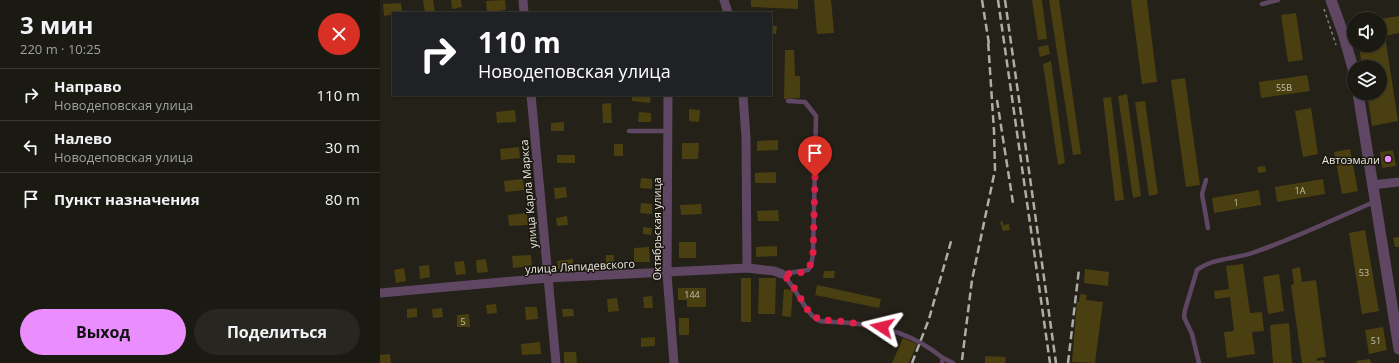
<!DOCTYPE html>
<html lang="ru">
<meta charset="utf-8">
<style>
body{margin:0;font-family:"Open Sans",sans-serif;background:#272620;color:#f1f3f6;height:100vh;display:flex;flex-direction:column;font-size:15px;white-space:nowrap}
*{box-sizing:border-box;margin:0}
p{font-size:13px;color:#9fa09f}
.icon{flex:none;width:22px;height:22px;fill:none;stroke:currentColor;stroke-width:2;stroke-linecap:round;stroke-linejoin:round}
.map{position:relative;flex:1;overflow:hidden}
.sheet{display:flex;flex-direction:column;background:#1a1912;width:380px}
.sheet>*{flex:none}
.hud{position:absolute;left:12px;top:12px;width:380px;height:84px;border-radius:0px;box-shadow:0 1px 3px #0004,0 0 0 1px #383832;background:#202124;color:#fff;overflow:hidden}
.tools{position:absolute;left:967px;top:12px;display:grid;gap:8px}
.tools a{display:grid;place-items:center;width:40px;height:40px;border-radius:50%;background:#1a1912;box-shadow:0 1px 3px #0004,0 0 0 1px #383832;font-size:20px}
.pin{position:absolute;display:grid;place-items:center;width:34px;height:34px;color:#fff;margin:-41px -17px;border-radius:50% 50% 50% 0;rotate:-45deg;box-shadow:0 0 4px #0007}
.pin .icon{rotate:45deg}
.me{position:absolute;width:44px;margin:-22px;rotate:280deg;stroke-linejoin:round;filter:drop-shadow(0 0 3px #0008)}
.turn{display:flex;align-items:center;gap:14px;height:84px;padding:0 20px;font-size:18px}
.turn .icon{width:52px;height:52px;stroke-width:2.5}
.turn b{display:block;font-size:28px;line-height:34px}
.round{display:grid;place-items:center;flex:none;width:42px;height:42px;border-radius:21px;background:#272620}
.overview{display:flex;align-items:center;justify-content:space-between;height:68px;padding:0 20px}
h1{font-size:24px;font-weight:700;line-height:30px}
.action{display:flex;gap:8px;margin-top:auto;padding:8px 20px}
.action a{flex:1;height:46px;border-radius:24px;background:#ea8dfd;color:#111;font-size:16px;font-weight:700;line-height:46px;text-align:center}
.action a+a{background:#272620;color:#f1f3f6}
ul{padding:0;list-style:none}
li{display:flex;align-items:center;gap:12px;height:52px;padding:0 20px;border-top:1px solid #383832}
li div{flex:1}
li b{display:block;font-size:15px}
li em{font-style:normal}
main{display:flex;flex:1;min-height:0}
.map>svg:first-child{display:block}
.building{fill:#4a3f11}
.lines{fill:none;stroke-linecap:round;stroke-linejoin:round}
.path{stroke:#838179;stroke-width:1.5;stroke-dasharray:3 3;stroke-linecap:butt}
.service{stroke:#5f4764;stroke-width:4.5}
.minor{stroke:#5f4764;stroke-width:9}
.tertiary{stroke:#5f4764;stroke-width:11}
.rail{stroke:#afada7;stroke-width:2.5;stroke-dasharray:8 4;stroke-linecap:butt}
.route{stroke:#e11d48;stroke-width:7;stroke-dasharray:0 12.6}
.poi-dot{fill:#ea8dfd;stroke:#1a170f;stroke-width:1.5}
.labels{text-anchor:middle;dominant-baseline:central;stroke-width:3;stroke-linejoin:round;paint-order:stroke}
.number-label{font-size:9px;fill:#c4c0b0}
.poi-label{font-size:11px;fill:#edebe5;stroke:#1a170f;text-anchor:end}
.street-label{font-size:11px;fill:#edebe5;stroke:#1a170f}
</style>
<main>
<section class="sheet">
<div class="overview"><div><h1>3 мин</h1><p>220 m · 10:25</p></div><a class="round" style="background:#d93025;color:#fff"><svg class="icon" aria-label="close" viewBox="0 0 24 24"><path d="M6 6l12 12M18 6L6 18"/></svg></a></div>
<ul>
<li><svg class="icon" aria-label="right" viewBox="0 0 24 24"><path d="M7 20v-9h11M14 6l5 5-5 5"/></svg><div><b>Направо</b><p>Новодеповская улица</p></div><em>110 m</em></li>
<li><svg class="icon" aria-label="left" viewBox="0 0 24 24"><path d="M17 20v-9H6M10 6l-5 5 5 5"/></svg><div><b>Налево</b><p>Новодеповская улица</p></div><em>30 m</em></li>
<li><svg class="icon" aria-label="arrive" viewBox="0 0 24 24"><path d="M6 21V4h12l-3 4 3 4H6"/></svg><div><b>Пункт назначения</b></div><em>80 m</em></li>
</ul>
<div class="action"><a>Выход</a><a>Поделиться</a></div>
</section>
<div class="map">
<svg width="1019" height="363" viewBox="0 0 1019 363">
<rect width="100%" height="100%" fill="#232118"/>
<!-- building -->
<path class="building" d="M43,0H53L55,12L45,13Z
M71,0H81L82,7L72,9Z
M125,0L126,10L107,12L106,1Z
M371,0H418V9L371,7Z
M434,0H451L454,33L437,34Z
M652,0H662L667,39L658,40Z
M669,0H679L701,154L693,155Z
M751,0H767L777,82L762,84Z
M21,3L22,13L4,16L3,4Z
M916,13L923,60L908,62L901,15Z
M1019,16V33L1005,36L1018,121L992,126L987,93H1000V67H982L979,45H1000V19Z
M391,26H397L396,34H391Z
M668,45L670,54L660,57L658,47Z
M405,50H414L415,76H420V98L404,99Z
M671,61L685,163L678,165L663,64Z
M927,75L930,91L881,98L879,82Z
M805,78L820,185L806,187L791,80Z
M747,94L761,196L753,198L738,96Z
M252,95H271L270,103L252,101Z
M731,97L744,200L735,201L723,98Z
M765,101L778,194L769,196L755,102Z
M231,103L232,123H223L222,104Z
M931,108L938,154L923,157L915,111Z
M309,109L320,110L319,122L309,121Z
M135,110L136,122L117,123L116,112Z
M259,112L271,113V122H258Z
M184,122V131H171V123Z
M398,140V150L377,151V141Z
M302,143H319L318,159H302Z
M234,144H243V156H234Z
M139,147L140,158L121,160L120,149Z
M970,149L978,191L962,194L954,152Z
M1013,150L1016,166L1002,168L1000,152Z
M177,155H195V163H177Z
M885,166L886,172L878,173L877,167Z
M396,172V183H375V173Z
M261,178L272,179V189L260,188Z
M143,179L144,190L125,192L124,181Z
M943,179L945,194L897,202L895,187Z
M186,187L187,197L175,199L174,188Z
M879,190L881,205L834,213L832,198Z
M261,203L272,204V214L260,213Z
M321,204L322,214L301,215L300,205Z
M398,210L399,221H378L377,211Z
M147,213L148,225L129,226L128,215Z
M187,216L188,225L177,226L176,218Z
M623,221V225L629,224L630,230L623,231L620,222Z
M263,227L272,228L271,235L263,234Z
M985,230L999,311L982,314L969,233Z
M1019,237V247H1015L1013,238Z
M299,242H316V258H299Z
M397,246V256L376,257V247Z
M269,247L270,262H254V248Z
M151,255L152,266L133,268L132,256Z
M226,255H234V266H226Z
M106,259L108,272L97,273L96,260Z
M193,259V268L178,269L177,261Z
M84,261L86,274L76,275L74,262Z
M863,264L870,313L882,312L884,331L872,332L875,354L847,358L844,332L854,331L850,297L835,299L834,291L849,289L846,266Z
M49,265L50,277L40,279L39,266Z
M920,267L922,282L936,280L946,357L937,358V361L944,360V363H922L911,285L914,284L912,269Z
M24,268L26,281L16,283L14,270Z
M705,269L729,272L728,286L704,283Z
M444,271H455L454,278H443Z
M899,274L904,311L888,314L883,277Z
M361,278H371V322H361Z
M379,278H396L395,314H378Z
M437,285L501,299L499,308L435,295Z
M298,288H326V307H307V300H298Z
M404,289L413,290L411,317L402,316Z
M700,294L707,295L706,300L723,302L715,363L692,362L697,302H699Z
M272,296L273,308H264L263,297Z
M237,298L239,311L228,312L227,299Z
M116,304L117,313L107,314L106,305Z
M145,307H157L158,319L146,320Z
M37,308V317L27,318V309Z
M62,308L63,317L53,318L52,309Z
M182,309H193L194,316L183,317Z
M89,314L90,327H77V315Z
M299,318H309V335H299Z
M909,323L912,363H893L890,325Z
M1003,327L1007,350L989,354L985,330Z
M275,337V346L261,347V338Z
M523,338L537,344L529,363H512Z
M160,342L161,354L142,355L141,344Z
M184,352H196L197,363H184Z
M10,354L11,363H0V355Z
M605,356L626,357L625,363H605Z
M990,359L991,363H977L976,361Z"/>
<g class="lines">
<!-- path -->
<path class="path" d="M944,9L956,45
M968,79L970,89"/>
<!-- service -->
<path class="service" d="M882,4L898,0
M249,131H288
M826,180L822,194L828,228
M402,274L428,270L431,266L433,254L436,116L425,102L408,101
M402,274C416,286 426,316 440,321C445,322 463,322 470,323C508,327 534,335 563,358L562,363
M563,358L573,363
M819,363L812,334L804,317L805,310L817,270C832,258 855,259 872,253C914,239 954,219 994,202"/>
<!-- minor -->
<path class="minor" d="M143,0L144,13
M344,0L348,13
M151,95L176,363
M288,95L287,274L294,363
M363,95L366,138L367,268
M992,185L1019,182
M0,293L168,278L367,268L394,271L402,274"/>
<!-- tertiary -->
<path class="tertiary" d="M951,0L963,33L974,72
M978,93L1019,349"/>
<!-- rail -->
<path class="rail" d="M602,0L609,44
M618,0L670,363
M625,0L676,363
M617,100L633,203
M582,360L592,280L615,170L614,131L608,40
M532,363L549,319L572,238
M688,363L699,269"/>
</g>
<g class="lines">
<!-- route -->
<path class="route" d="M435,177L433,254C430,276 420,273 402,274L410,281L429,312L441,321L452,320L502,327"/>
</g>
<!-- markers -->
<circle class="poi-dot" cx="1008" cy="159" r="4"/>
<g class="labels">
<!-- number labels -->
<g class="number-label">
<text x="904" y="87">55В</text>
<text x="920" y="190">1А</text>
<text x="856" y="202">1</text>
<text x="984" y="272">53</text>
<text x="312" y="294">144</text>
<text x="83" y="321">5</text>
<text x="996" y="340">51</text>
</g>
<!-- poi labels -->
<g class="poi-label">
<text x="1000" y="159">Автоэмали</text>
</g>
<!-- street labels -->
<g class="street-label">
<text transform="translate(148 194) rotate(-95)">улица Карла Маркса</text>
<text transform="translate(276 229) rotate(-90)">Октябрьская улица</text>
<text transform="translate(200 266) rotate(-3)">улица Ляпидевского</text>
</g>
</g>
</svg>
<div class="tools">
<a><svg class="icon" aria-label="sound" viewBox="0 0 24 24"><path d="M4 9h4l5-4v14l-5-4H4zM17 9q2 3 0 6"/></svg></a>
<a><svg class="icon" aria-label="layers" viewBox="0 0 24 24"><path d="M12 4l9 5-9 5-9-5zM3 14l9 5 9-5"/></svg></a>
</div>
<div class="pin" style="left:435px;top:177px;background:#d93025"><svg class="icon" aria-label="arrive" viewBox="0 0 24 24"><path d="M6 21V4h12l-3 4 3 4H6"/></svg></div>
<svg class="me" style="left:502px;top:327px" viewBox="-20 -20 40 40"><path d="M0-17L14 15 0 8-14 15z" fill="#e11d48" stroke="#fff" stroke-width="4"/></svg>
<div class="hud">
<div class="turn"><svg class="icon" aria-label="right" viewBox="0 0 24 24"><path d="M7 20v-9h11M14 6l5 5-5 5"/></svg><div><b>110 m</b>Новодеповская улица</div></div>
</div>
</div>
</main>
